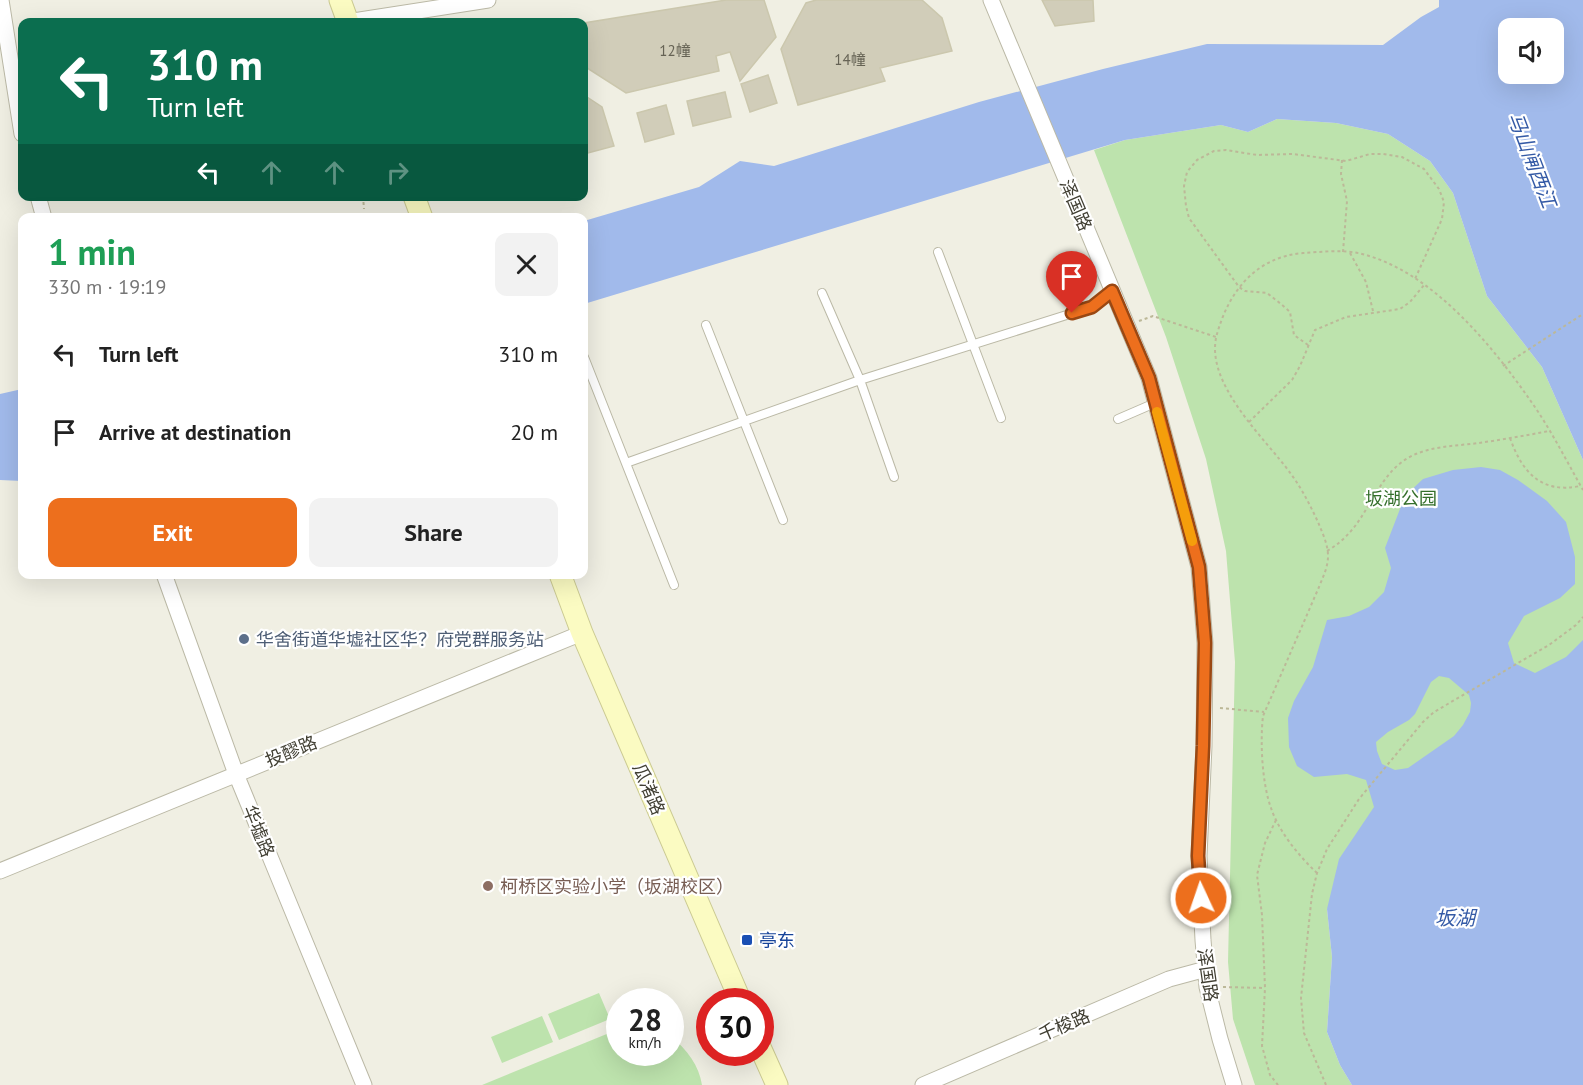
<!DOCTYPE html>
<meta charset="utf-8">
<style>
body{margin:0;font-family:"PT Sans","Noto Sans SC",sans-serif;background:#f2f2f2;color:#222;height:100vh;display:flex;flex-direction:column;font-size:22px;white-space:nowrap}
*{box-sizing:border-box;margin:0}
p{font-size:20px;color:#767676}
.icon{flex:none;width:33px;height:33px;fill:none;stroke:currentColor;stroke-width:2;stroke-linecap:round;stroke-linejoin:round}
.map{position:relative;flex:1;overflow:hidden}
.sheet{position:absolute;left:18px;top:213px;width:570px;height:366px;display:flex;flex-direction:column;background:#fff;border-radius:12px;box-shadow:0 6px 24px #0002}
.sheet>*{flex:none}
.banner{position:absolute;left:18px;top:18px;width:570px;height:183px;border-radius:12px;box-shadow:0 6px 24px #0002;background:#0b6e4f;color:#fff;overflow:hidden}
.fabs{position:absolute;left:1498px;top:18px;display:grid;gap:12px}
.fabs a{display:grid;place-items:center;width:66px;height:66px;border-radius:12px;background:#fff;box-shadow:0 6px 24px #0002;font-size:30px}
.speed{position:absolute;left:606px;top:988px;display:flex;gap:12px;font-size:30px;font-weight:700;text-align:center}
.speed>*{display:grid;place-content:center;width:78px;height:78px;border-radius:50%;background:#fff;box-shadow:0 6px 24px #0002;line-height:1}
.speed small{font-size:15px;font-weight:400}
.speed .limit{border:9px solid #d22;background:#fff;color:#111}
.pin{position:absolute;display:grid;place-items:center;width:51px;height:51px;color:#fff;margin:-62px -26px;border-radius:50% 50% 50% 0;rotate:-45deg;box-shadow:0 0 6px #0007}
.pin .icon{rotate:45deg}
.me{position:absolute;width:66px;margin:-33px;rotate:357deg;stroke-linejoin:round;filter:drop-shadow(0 0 4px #0008)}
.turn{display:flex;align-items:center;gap:21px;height:126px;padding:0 30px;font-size:27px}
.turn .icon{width:78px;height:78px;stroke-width:2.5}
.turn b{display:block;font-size:42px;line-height:51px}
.lanes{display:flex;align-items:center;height:57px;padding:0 30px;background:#0003;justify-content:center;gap:30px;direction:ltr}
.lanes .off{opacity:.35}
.round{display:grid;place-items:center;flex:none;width:63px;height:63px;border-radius:12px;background:#f2f2f2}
.summary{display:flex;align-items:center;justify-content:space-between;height:102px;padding:0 30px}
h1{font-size:36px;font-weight:600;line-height:45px;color:#1e9e55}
.action{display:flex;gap:12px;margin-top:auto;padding:12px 30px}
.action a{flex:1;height:69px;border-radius:12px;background:#ed6f1d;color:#fff;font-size:24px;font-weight:600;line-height:69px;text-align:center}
.action a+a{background:#f2f2f2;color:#222}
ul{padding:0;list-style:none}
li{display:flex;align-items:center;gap:18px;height:78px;padding:0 30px}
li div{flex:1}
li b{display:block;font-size:22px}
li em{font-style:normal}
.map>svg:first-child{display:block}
.green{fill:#bde3ad}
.water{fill:#a1baeb;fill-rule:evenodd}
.building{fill:#d1cdb9;stroke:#cbc7ad;stroke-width:1.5}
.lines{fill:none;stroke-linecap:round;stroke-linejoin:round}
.lane-casing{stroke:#bbb9a6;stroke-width:10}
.street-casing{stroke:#bbb9a6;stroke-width:17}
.secondary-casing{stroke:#cbca92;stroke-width:23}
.path{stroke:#bcb898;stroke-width:2;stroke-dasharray:3 3;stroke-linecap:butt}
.lane{stroke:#fff;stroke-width:8}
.street{stroke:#fff;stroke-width:15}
.secondary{stroke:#fbfbc2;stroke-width:21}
.route-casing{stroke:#9a4813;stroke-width:15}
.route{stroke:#ed6f1d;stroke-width:10}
.slow{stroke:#f59e0b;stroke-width:10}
.service-dot{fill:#5c6f8a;stroke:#fff;stroke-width:2}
.education-dot{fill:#8d6e63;stroke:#fff;stroke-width:2}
.transit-dot{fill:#1a4fb4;stroke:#fff;stroke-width:2}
.labels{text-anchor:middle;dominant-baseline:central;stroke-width:4.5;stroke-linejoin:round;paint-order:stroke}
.number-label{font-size:15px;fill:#656254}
.street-label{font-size:18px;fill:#413f33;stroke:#fff}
.park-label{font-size:18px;fill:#346f2b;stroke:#fff}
.service-label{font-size:18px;fill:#4e5e75;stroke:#fff;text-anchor:start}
.education-label{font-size:18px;fill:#785e54;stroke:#fff;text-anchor:start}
.transit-label{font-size:18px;fill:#164399;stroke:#fff;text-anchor:start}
.water-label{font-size:20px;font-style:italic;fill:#345aa6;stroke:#fff}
</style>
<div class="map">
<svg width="1583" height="1085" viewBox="0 0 1583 1085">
<rect width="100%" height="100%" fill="#f0efe3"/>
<!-- green -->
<path class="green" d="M1277,119L1336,123L1388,134L1430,161L1453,193L1487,296L1542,367L1583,460V689L1327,909L1332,957L1327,1032L1340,1065L1352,1085H1255L1233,1019L1228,962L1235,662L1226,551L1206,459L1166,337L1094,150L1125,140L1221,125L1248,132Z
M599,993L610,1019L559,1040L548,1014Z
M542,1016L553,1042L502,1063L491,1037Z
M619,1029L620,1053H670L672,1037C687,1050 699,1065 702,1085H482Z"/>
<!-- water -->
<path class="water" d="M1439,0H1583V460L1542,367L1487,296L1453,193L1430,161L1388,134L1336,123L1277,119L1248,132L1221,125L1125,140L584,304V221L699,187L740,161L774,166L979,102L1103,69L1207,44L1383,45L1421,17L1439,7ZM1509,28H1554V74H1509Z
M22,389V481L0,480V394Z
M1481,467L1500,470L1518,480L1547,501L1566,522L1575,557V584L1560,598L1524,616L1508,643L1514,663L1535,673L1566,657L1583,640V1085H1352L1340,1065L1327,1032L1332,957L1327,909L1339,859L1374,807L1366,780L1347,774L1314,777L1297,766L1289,747L1288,718L1294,701L1313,667L1327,620L1349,616L1369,607L1384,592L1391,568L1385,548L1405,496L1423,479L1453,470ZM1439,676L1449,678L1469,695L1471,703L1470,712L1463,725L1454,736L1408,768L1395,770L1382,764L1377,751L1376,742L1388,732L1409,720L1415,714L1431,682Z"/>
<!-- building -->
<path class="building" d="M726,0H764L776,37L740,81L730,52L716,56L719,71L626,93L584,66V23Z
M816,0H922L942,18L952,51L880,68L885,81L798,105L781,49L806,3Z
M1042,0H1093L1094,21L1055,26Z
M768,75L777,103L750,112L741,84Z
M725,92L731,117L693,126L687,101Z
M584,95L602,107L614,146L584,154Z
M666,105L674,134L645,142L637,113Z"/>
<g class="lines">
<!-- lane casing -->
<g class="lane-casing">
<path id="lane" d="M938,252L1001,418
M822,293L860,380L894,477
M706,325L783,520
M584,357L674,585
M1118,419L1155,403
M626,463L860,380L1092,307L1112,291"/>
</g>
<!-- street casing -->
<g class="street-casing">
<path id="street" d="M1,0L22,134
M991,0L1149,378L1199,567L1205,643L1204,746L1199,856L1203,940L1207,987L1220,1039L1234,1085
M347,22L488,0
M38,196L44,218
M164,574L236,774L364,1085
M0,871L582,633
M923,1085L1169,979L1206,969"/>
</g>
<!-- secondary casing -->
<g class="secondary-casing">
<path id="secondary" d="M340,0L348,22
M414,196L422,218
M560,574L582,633L741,1002
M760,1047L777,1085"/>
</g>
<!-- path -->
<path class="path" d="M1342,160L1341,174L1347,201L1343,252
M363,196L364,209
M1350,253L1366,282L1373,311
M1139,321L1153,316L1216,337
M1308,345L1294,335L1290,312L1281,304L1267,293L1245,291L1239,287L1189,218L1186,206L1184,186L1187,172L1197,160L1214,151L1226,150L1257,155L1293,154L1346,161L1370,154H1383L1402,157L1424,169L1439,189L1444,202L1442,219L1415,279
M1503,366L1583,314
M1249,422L1292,380L1300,366L1315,330L1346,317L1400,309L1410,302L1424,285
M1510,438C1522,472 1541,494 1580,486
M1327,551C1365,529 1369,492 1397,466C1421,444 1456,447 1485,442C1507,439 1528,435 1549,431
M1220,708L1264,712
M1276,820L1265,843L1257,875L1262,915L1265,988L1262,1046L1270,1075L1278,1085
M1317,873C1299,856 1279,832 1271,808C1262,783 1260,742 1263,716L1319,587C1323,577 1328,567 1328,556C1328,544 1322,532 1318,522C1310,505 1302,489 1291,474C1266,439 1203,383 1217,334C1229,291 1256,257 1303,253C1321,252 1343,249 1362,254C1431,271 1491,344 1530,400C1550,428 1566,460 1583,490
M1223,987L1265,988
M1326,1085L1304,1033L1301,998L1312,894L1317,873L1327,849L1359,799L1423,722L1434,712L1549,645L1576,625L1583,617"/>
<!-- lane -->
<use href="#lane" class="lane"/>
<!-- street -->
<use href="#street" class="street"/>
<!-- secondary -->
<use href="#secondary" class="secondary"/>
</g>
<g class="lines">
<!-- route casing -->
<g class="route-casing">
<path id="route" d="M1072,313L1092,307L1112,291L1149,378L1199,567L1205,643L1203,746L1198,856L1201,898"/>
</g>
<!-- route -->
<use href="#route" class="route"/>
<!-- slow -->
<path class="slow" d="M1157,412L1192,541"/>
</g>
<!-- markers -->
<circle class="service-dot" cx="244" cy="639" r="6"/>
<circle class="education-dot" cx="488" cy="886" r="6"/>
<rect class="transit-dot" x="741" y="934" width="12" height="12" rx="3"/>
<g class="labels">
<!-- number labels -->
<g class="number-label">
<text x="675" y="50">12幢</text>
<text x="850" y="59">14幢</text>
</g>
<!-- street labels -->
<g class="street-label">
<text transform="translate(1076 205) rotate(67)">泽国路</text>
<text transform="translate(291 751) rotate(-22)">投醪路</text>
<text transform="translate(649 789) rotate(67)">瓜渚路</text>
<text transform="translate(259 831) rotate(68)">华墟路</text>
<text transform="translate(1208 975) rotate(82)">泽国路</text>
<text transform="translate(1064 1025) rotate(-23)">千梭路</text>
</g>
<!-- park labels -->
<g class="park-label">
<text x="1401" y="498">坂湖公园</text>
</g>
<!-- service labels -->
<g class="service-label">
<text x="256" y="639">华舍街道华墟社区华？府党群服务站</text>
</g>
<!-- education labels -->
<g class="education-label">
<text x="500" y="886">柯桥区实验小学（坂湖校区）</text>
</g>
<!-- transit labels -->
<g class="transit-label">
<text x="759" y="940">亭东</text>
</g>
<!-- water labels -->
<g class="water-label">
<text transform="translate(1532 160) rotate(69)">马山闸西江</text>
<text x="1455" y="918">坂湖</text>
</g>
</g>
</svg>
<div class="fabs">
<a><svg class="icon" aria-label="sound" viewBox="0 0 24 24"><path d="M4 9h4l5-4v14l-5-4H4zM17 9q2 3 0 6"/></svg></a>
</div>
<div class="speed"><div>28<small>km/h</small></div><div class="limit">30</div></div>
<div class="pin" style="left:1072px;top:313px;background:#d93025"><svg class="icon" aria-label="arrive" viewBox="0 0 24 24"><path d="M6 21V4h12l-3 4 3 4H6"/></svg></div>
<svg class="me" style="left:1201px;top:898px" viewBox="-20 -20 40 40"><circle r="17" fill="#ed6f1d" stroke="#fff" stroke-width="3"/><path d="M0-11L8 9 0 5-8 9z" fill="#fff"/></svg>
<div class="banner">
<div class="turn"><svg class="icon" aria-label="left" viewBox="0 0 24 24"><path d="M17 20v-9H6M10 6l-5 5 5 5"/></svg><div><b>310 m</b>Turn left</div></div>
<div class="lanes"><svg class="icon" aria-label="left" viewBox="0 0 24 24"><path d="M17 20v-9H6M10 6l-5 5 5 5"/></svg><svg class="icon off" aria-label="ahead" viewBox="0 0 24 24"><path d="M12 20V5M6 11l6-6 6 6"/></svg><svg class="icon off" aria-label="ahead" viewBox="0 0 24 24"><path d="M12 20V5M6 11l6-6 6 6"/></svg><svg class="icon off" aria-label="right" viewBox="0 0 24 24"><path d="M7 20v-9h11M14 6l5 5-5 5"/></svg></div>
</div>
<section class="sheet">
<div class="summary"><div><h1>1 min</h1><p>330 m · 19:19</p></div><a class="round"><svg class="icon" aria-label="close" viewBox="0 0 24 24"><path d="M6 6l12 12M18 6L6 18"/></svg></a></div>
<ul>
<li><svg class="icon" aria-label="left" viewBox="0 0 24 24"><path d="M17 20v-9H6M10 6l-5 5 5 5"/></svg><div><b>Turn left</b></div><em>310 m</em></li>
<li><svg class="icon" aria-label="arrive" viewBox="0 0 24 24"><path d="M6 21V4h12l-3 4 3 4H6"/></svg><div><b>Arrive at destination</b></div><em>20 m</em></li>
</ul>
<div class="action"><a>Exit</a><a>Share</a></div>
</section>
</div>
